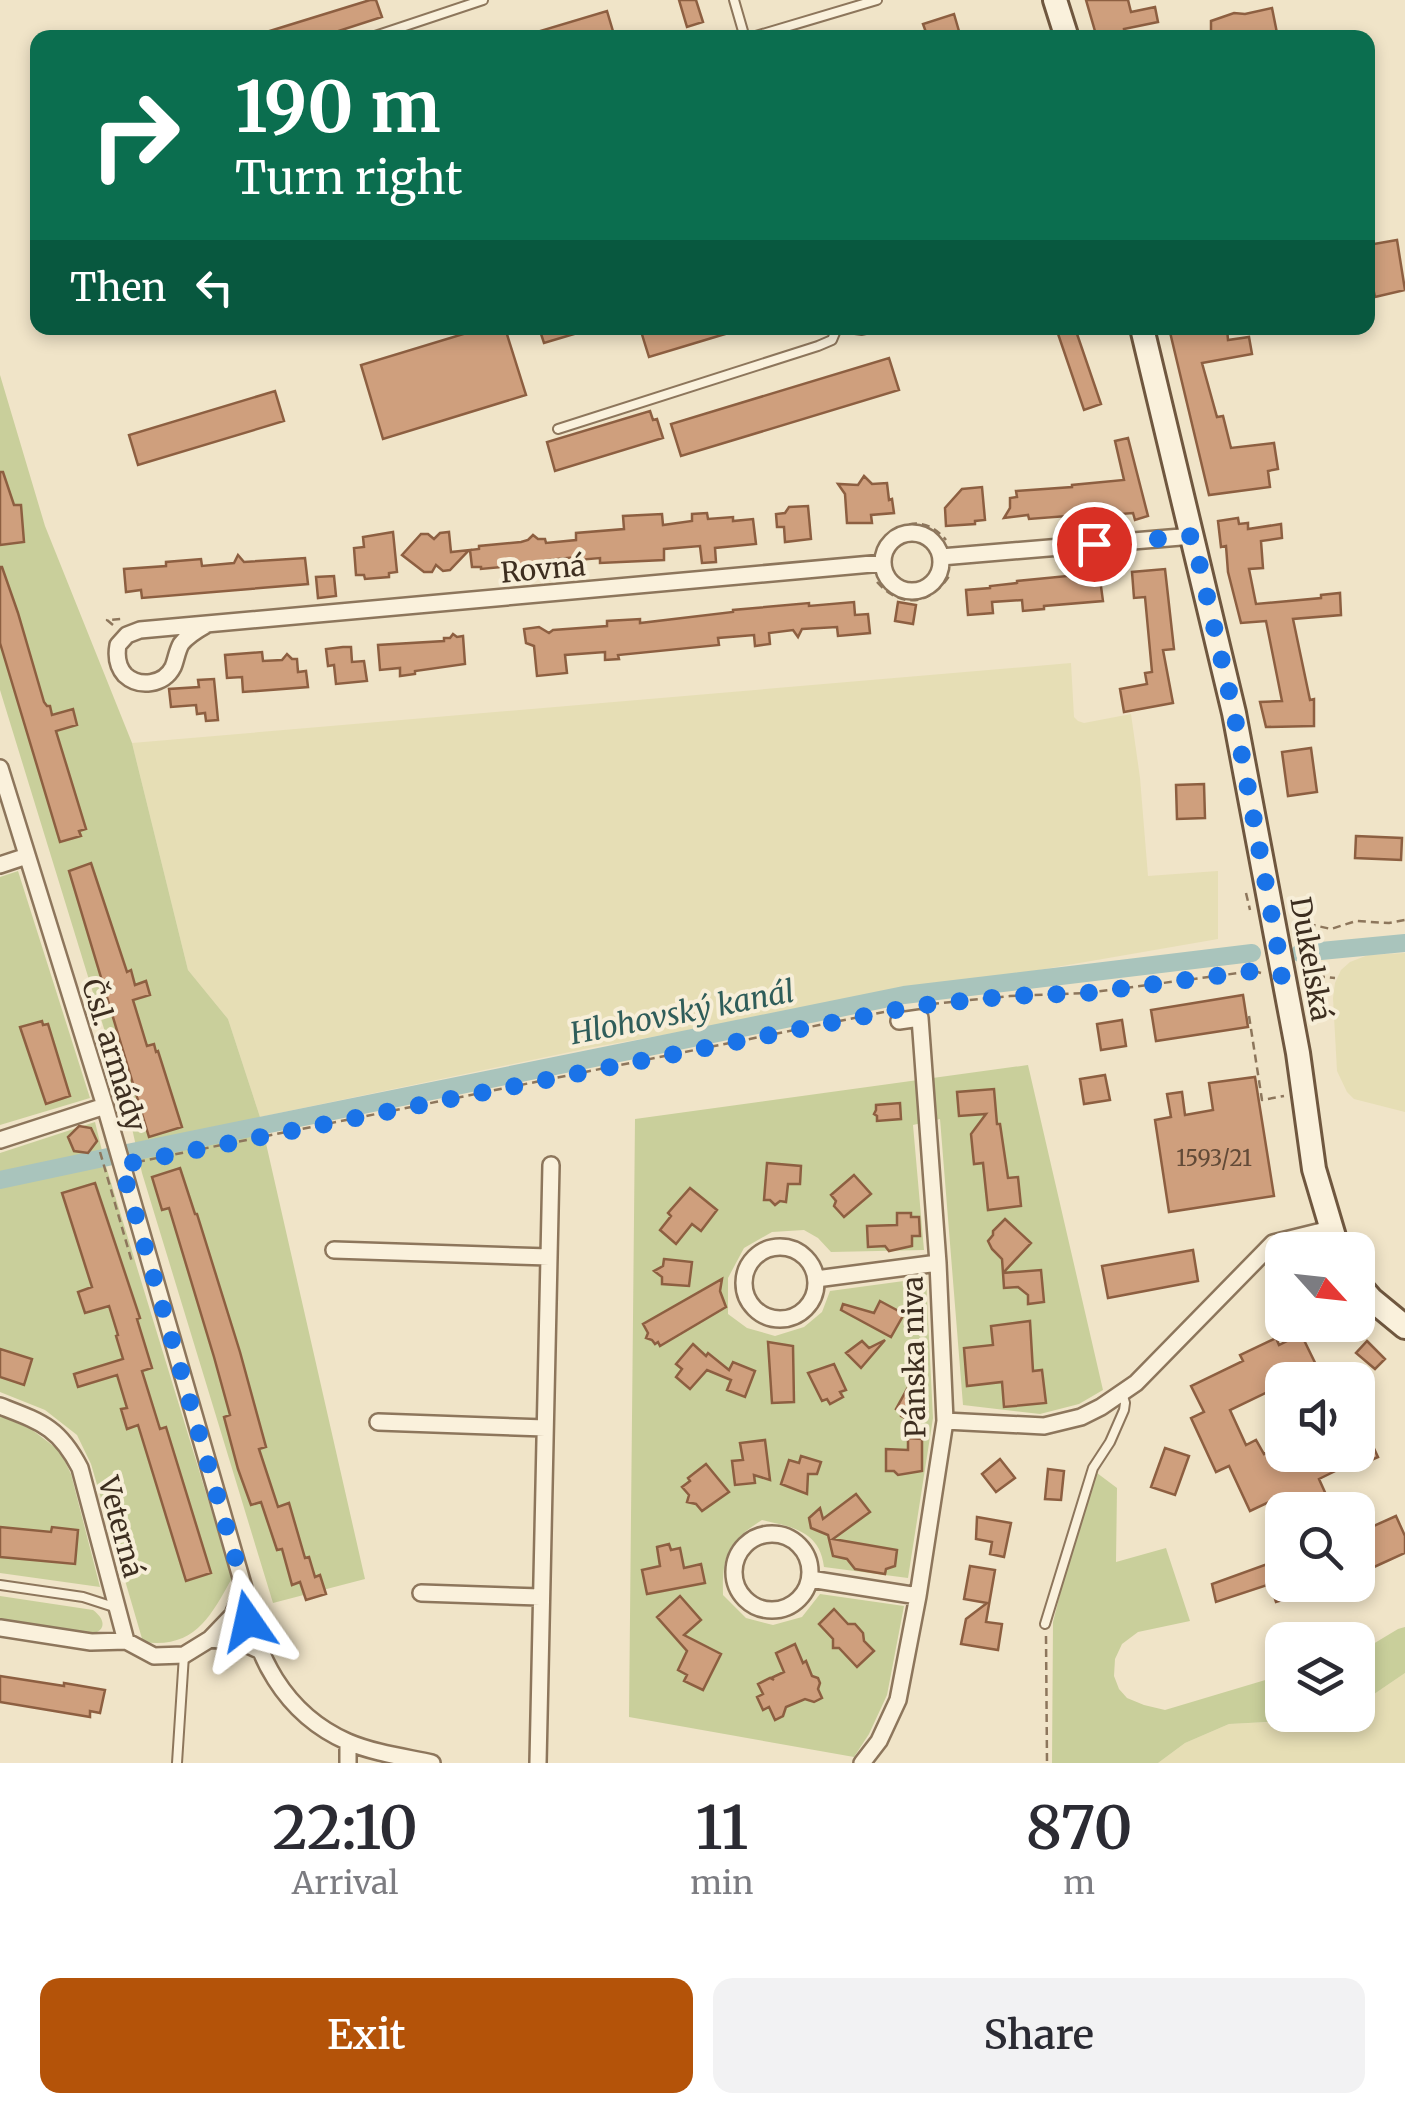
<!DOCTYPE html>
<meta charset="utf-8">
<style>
body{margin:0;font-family:Merriweather,serif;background:#f2f2f3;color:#2b2b33;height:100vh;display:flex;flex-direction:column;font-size:38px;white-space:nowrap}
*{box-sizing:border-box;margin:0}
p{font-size:32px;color:#7c7c81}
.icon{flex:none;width:55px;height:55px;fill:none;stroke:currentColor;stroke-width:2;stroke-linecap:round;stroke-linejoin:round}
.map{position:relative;height:1763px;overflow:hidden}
.details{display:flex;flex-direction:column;background:#fff;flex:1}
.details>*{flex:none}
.top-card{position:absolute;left:30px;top:30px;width:1345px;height:305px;border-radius:20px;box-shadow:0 5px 15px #0003;background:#0b6e4f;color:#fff;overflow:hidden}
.needle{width:65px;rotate:117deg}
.buttons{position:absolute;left:1265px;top:1232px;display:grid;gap:20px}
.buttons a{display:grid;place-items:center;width:110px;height:110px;border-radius:20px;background:#fff;box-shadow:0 5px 15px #0003;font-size:50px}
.pin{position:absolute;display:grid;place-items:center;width:85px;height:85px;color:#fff;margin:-42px;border:5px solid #fff;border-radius:50%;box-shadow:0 2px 10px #0007}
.me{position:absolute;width:110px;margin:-55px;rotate:349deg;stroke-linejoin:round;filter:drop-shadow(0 0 8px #0008)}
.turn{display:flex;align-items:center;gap:35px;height:210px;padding:0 40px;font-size:45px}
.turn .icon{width:130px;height:130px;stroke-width:2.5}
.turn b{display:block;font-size:70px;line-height:85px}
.then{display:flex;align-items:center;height:95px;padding:0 40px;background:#0003;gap:20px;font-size:38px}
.eta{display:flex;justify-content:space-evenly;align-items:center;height:170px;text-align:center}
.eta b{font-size:60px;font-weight:600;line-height:70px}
.action{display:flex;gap:20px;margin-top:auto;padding:20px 40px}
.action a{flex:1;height:115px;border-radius:20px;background:#b45309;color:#fff;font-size:40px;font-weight:600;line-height:115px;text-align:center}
.action a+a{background:#f2f2f3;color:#2b2b33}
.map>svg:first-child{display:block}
.farmland{fill:#e6deb5}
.green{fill:#c9cf9b}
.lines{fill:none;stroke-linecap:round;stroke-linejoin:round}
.canal{stroke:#a9c4bc;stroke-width:18}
.building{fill:#cf9f7d;stroke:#8d5f41;stroke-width:2.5}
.lane-casing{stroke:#8d765c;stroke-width:12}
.street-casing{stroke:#8d765c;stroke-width:20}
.secondary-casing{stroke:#6f573f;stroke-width:28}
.path{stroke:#8d765c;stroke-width:2.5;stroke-dasharray:8 5;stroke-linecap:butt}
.lane{stroke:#faf1dc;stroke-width:8}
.street{stroke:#faf1dc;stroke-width:15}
.secondary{stroke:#faf1dc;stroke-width:22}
.route{stroke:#1a73e8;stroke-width:18;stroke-dasharray:0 32.4}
.labels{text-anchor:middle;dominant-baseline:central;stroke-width:8;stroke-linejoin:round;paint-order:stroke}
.number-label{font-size:22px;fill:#624a37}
.street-label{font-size:28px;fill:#3d2e20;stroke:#f7eed8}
.water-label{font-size:30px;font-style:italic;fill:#2f5d5a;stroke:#f7eed8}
</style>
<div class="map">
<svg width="1405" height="1763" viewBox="0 0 1405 1763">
<rect width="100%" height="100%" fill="#f0e4c8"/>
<!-- farmland -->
<path class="farmland" d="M1071,663L1074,717L1078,721L1084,723L1131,714L1140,778L1148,876L1218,871V939L594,1047L260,1117L228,1019L188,970L132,743Z
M1405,953V1112L1354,1099L1347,1092L1337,1071L1333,998L1335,983L1341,970L1350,962L1368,955Z
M1405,1673V1763H1158L1185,1743L1229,1724L1336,1719L1343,1715H1358V1705Z"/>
<!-- green -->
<path class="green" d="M0,375L45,526L132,743L188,970L228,1019L260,1117L365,1579L273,1603L142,1173L125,1097L0,690Z
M18,871L90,1098L0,1125V877Z
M1028,1065L1103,1390L1079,1404L1040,1414L963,1405L940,1119L913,1125L924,1250L831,1252L818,1238L804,1230L772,1232L744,1248L728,1278V1314L747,1328L775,1336L804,1327L822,1312L830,1291L926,1278L933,1418L908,1578L824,1567C820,1531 792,1527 762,1520C728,1542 722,1554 723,1595L746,1618L773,1625L802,1617L820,1594L904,1606L887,1695L869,1734L854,1757L629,1717L635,1119Z
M95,1122L105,1163L232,1578C210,1618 194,1649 143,1642L91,1464L77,1435L45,1410L0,1392V1153Z
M0,1416L31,1429L60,1451L71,1474L100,1587L0,1573Z
M1097,1473L1117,1488L1116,1562L1166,1548L1190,1621L1138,1632L1122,1644L1115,1659L1114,1676L1119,1689L1127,1698L1144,1705L1165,1710L1282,1675V1715H1343L1310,1725L1267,1722L1229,1724L1185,1743L1158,1763H1052L1053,1622L1074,1538Z
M0,1596L93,1610C109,1622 104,1634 85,1635L0,1621Z
M1405,1627V1673L1358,1705V1653L1398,1629Z"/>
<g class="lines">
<!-- canal -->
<path class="canal" d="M1300,953L1405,943
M127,1153L904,995L1252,953
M0,1180L108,1157"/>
</g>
<!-- building -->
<path class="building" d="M370,0H376L382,17L317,38H260V34Z
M679,0H696L703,22L687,27Z
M1086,0H1128L1131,12L1155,7L1158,22L1124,29L1125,38H1097Z
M1272,8L1278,38H1211V21L1234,13L1245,14Z
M607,11L615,38H531L530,34Z
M954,14L961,38H928L923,24Z
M1397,240L1405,290L1375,297L1370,274H1368V245Z
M483,328H505L526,395L383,439L361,365Z
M539,328H584V331L544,343Z
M640,328H735V331L649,357Z
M1056,328H1075L1101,404L1084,410Z
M1169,328H1227L1228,340L1249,337L1252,354L1202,363L1217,417L1223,416L1231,448L1274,443L1278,469L1268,471L1270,487L1209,495Z
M889,358L899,390L681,456L671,424Z
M275,391L284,421L138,465L129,435Z
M650,411L653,420L657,419L663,438L555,471L547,442Z
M1128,438L1148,516L1135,520L1133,513L1095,516V514L1075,516L1071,521L1067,516L1029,519L1028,515L1004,518L1010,508V498L1017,497L1016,491L1072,487V485L1124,480L1115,441Z
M0,472H3L14,505H21L24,542L0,545Z
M864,476L872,484L887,483L889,500L892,499L894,513L871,515L872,523H847L845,494L838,484L858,485Z
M982,487L985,520L975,521V524L946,526L945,508L962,489Z
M808,506L811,539L785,542L784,527H777L776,514L785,513L789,507Z
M707,513L708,519L733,517V521L753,519L756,544L715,548L716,562L702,563L700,546L664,549V560L600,563V558L578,560V557L547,560L548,567L529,568L528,565H523L481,569V567H472L470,550L479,549V546L521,542L528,540L533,535L538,539H545L546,543L576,540V533L624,529L623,516L662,514L663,525L692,521V514Z
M1238,518L1239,524L1248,523V529L1281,524L1282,538L1261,541L1263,568L1249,569L1256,604L1321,598V595L1340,593L1341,615L1293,619L1310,700L1314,699V726L1266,727L1260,702L1282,701L1266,621L1241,623L1228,572L1226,546L1221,547L1218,521Z
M393,532L397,572L389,573V577L365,579L364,575H356L354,548L364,547L363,537Z
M449,532L451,552L469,550L450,570L443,571L436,565L432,572H424L402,555L421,534H428L434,539L440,533Z
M238,555L244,562L305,558L308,584L142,598L141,590L126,592L124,569L166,566V562L201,559L202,566L234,563Z
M0,567H2L18,613L44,702L47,706H50L52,715L73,709L77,725L56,731L86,829L79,831L81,836L60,842L0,643Z
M1165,569L1174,649L1163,650L1173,703L1124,712L1120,689L1147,684L1145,673L1152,672L1145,597L1134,598L1132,572Z
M1077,575L1078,581L1100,579L1103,601L1044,606V609L1023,611L1022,600L992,602L993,613L968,615L966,590L990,588V586L1017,583V581Z
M334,576L336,596L318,598L316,577Z
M854,602L855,615L868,614L870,633L838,636L837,627L802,629L798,637L793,630L769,633L770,644L755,646L754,635L718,638L719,645L618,655L619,659L605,660V652L565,655L567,673L537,676L534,646L526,643L524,629L539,627L549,633L553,630L607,626V621L640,619V623L733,612V610L809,603V606Z
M898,602L916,605L913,624L895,621Z
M453,634L457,637L463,636L465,664L415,671V674L400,676V668L380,670L378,645L444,641V638H450Z
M343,647H351L352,662L364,661L367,681L336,684L334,665L328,666L326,649Z
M262,652L263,661L282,660L287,654L292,659H297L298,672L306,671L308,687L243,692L242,677L227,678L225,655Z
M214,679L218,720L206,721L205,713L197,714L196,705L171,707L169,689L199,687L198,680Z
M1311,748L1317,792L1288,796L1282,752Z
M1204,784L1205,818L1177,819L1176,785Z
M1356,836L1402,838L1401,860L1355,858Z
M91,863L127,972L131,970L135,985L146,981L150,995L133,1000L147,1046L154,1044L156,1052L158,1051L182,1127L149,1137L69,871Z
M1243,995L1248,1027L1156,1041L1151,1010Z
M1122,1020L1126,1046L1101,1050L1097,1024Z
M42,1021L43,1025L48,1024L70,1096L46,1104L20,1027Z
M1105,1075L1110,1100L1084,1104L1080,1079Z
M1255,1077L1274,1196L1169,1212L1155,1120L1171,1117L1167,1094L1182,1092L1185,1115L1213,1110L1209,1083Z
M994,1089L997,1124H1000L1008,1178L1018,1177L1021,1206L988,1210L983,1163L974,1164L971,1134L986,1114L959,1116L957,1092Z
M900,1103L901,1119L877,1121V1116L874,1114L876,1110V1105Z
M79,1126L91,1128L97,1141L88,1153L74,1151L68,1137Z
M767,1163L801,1166L800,1184H788L786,1202L780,1201L775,1205L770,1200H764Z
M180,1168L195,1214H197L240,1352L266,1447L259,1449L278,1507L289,1503L305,1558L309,1557L315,1577L320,1575L326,1594L306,1600L300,1582L292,1585L282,1549L277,1550L261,1502L251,1505L238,1469L224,1417L230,1415L214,1357L169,1208L162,1210L152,1177Z
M854,1175L871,1194L844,1217L834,1206L836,1201L831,1195Z
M95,1183L140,1318L137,1319L152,1368L142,1371L160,1429L166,1427L211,1573L186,1581L138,1425L127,1429L121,1409L127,1408L117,1375L78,1387L74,1374L123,1359L116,1336L118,1335L109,1306L85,1313L78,1292L92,1287L62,1193Z
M690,1188L717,1210L701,1231L692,1224L676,1244L660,1230L671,1216L668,1213Z
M897,1213H911V1217H919L920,1236H912V1246L889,1251L885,1246L868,1247L867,1226L897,1225Z
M1005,1219L1031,1243L1003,1273L1002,1259L992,1249L988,1241L993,1235V1231Z
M1193,1250L1198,1281L1108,1298L1102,1266Z
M664,1259L692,1262L689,1286L662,1284V1277L654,1271L663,1266Z
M1041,1270L1044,1302L1028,1304V1295L1018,1287L1004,1288L1003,1273Z
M722,1279L720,1291L726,1307L660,1346L658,1342L655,1344L652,1340L646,1338L648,1333L643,1324Z
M880,1301L904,1314L891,1337L841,1310L843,1304L874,1313Z
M1030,1321L1033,1371L1042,1370L1046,1403L1004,1407L1002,1382L967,1386L964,1348L993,1345L991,1326Z
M1301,1334L1321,1375L1311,1380H1282V1385L1230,1410L1246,1445L1256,1440L1264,1454L1282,1445V1455H1358V1414L1378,1457L1362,1464L1360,1459L1319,1479L1328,1499L1323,1502L1326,1510H1291L1284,1495L1250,1511L1229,1466L1216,1472L1191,1418L1204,1412L1191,1386L1243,1361L1240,1355L1276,1338L1279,1345Z
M885,1340L861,1368L846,1353L862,1341L869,1348Z
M1367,1341L1385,1359L1375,1369L1356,1353Z
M768,1342L793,1346L794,1402L772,1403Z
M693,1344L706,1356L708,1353L729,1370L733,1362L755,1371L745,1397L727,1390L731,1380L707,1370L690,1389L676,1377L682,1369L676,1364Z
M0,1349L32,1359L24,1385L0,1377Z
M834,1364L846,1390L840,1392L843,1397L830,1404L827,1399L822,1401L808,1373Z
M907,1389L925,1398L913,1422L901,1416V1412L896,1409Z
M908,1438L922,1439V1471L898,1475L894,1471H886V1449L908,1450Z
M765,1440L770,1480L754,1475L755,1483L735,1485L732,1461L743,1460L740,1443Z
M1165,1448L1189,1456L1175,1495L1151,1487Z
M801,1456L821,1462L817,1474H808L807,1494L781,1484L789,1460L799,1463Z
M1000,1459L1015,1478L996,1492L982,1474Z
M706,1464L729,1492L702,1511L696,1504L687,1502L689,1495L682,1487L690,1481L688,1478Z
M1048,1469L1064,1471L1061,1500L1045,1499Z
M856,1494L870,1512L833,1539L897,1550L895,1566L886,1569L885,1574L855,1569L847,1559L833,1556L828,1535L811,1528L809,1518L820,1508L823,1519Z
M1396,1516L1405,1536V1553L1374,1567L1358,1533Z
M977,1517L1011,1523L1004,1557L990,1554L992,1542L976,1539Z
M0,1527L51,1532L52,1527L78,1530L75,1564L0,1557Z
M669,1544L671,1550L680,1548L684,1568L701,1564L705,1583L647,1594L642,1570L660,1566L657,1547Z
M1276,1561L1289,1598L1276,1602L1270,1584L1216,1602L1212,1584Z
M970,1566L995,1570L986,1622L1002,1624L998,1650L961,1644L966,1619L987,1603L964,1599Z
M680,1596L701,1620L684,1635L721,1654L703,1690L684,1681L687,1675L678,1670L687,1651L657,1617Z
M834,1609L848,1624H855L863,1633L864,1641L874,1651L857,1667L839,1648H833V1639L819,1624Z
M795,1644L803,1663L806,1661L812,1676L818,1678L820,1683L818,1689L822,1698L814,1702L805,1699L786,1707L783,1716L775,1720L769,1707L763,1710L757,1697L763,1694L758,1684L770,1678L774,1680L771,1678L784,1672L776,1653Z
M0,1676L64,1686V1683L105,1690L100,1713L90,1711V1717L0,1702Z"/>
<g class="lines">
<!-- lane casing -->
<g class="lane-casing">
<path id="lane" d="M734,0L745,38
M369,38L483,0
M749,38L877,0
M848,328L862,330L871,328
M558,429L818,346L832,340L837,328
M0,1585L83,1597L117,1608
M1045,1624L1093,1468L1110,1442L1124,1410L1125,1403L1122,1393
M177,1763L184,1655"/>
</g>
<!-- street casing -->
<g class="street-casing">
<path id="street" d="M883 562a29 29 0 1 1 58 0a29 29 0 1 1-58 0Z
M941,557L1193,536
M206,625C197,630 188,635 181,644C177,651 176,660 173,667C164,685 139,688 125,675C117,666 116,656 118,645L127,635L140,630L883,563
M0,768L105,1106L244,1588C253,1654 284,1714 348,1742C374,1753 404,1757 432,1763
M0,865L27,856
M0,1140L105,1106
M744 1283a36 36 0 1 1 72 0a36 36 0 1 1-72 0Z
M334,1250L549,1257
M816,1279L938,1263
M0,1406C41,1422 59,1427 80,1468L126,1641L154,1656L184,1655L210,1639L233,1615L242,1591
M945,1421L1044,1426L1081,1417L1101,1407L1136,1383L1273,1243L1330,1229
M378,1422L545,1428
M734 1572a38 38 0 1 1 76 0a38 38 0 1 1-76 0Z
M810,1579L918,1596
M421,1593L540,1597
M0,1628L91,1642L126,1641
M210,1639L241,1642L261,1651
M348,1763V1742
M538,1763L551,1165
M862,1763L879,1741L898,1700L918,1596L945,1421L938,1263L920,1018L899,1021"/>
</g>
<!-- secondary casing -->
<g class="secondary-casing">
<path id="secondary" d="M1055,0L1067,38
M1142,328L1234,713L1298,1053L1314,1169L1338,1250
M1358,1284L1371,1299L1405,1327"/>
</g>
<!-- path -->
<path class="path" d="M878,547C898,522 923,513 946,540
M877,582C902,610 932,605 951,573
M113,625L107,620L121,619
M1246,893L1250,910
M1295,921L1331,929L1356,921L1389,923L1405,920
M1304,975L1335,978
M931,1004L1010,996L1087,993L1254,971L1261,973
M1249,1016L1262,1100L1284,1096
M100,1152L132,1262
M137,1162L884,1012
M1046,1636L1047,1763"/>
<!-- lane -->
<use href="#lane" class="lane"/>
<!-- street -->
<use href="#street" class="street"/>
<!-- secondary -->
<use href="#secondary" class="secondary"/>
</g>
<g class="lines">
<!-- route -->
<path class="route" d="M248,1621L244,1588L121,1165L915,1006L1010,996L1087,993L1254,971L1283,976L1234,713L1193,536L1094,544"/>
</g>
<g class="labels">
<!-- number labels -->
<g class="number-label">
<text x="1214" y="1158">1593/21</text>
</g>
<!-- street labels -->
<g class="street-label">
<text transform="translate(543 569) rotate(-5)">Rovná</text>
<text transform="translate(1311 959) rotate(80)">Dukelská</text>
<text transform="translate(114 1055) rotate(73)">Čsl. armády</text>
<text transform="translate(914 1357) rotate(-91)">Pánska niva</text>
<text transform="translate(121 1527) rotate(75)">Veterná</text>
</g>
<!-- water labels -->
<g class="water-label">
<text transform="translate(682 1012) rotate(-11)">Hlohovský kanál</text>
</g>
</g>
</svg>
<div class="buttons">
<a><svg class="needle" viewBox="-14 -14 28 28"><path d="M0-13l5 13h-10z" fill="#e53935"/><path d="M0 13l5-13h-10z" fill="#7c7c81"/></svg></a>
<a><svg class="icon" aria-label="sound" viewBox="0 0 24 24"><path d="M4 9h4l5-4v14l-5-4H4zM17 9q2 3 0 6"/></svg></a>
<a><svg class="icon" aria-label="search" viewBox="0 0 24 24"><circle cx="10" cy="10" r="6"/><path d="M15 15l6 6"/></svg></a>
<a><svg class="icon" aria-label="layers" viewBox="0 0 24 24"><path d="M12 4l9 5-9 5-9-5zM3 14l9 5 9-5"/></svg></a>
</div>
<div class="pin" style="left:1094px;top:544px;background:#d93025"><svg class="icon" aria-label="arrive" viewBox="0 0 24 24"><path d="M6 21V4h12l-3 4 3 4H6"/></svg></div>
<svg class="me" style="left:248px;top:1621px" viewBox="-20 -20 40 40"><path d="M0-17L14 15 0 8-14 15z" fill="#1a73e8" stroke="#fff" stroke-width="4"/></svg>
<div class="top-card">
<div class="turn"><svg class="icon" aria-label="right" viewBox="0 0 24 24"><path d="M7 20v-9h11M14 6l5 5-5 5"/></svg><div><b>190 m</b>Turn right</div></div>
<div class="then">Then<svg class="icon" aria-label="left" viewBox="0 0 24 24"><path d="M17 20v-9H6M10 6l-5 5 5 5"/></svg></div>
</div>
</div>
<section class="details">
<div class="eta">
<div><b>22:10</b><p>Arrival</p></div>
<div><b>11</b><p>min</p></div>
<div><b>870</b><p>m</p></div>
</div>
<div class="action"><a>Exit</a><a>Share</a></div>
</section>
